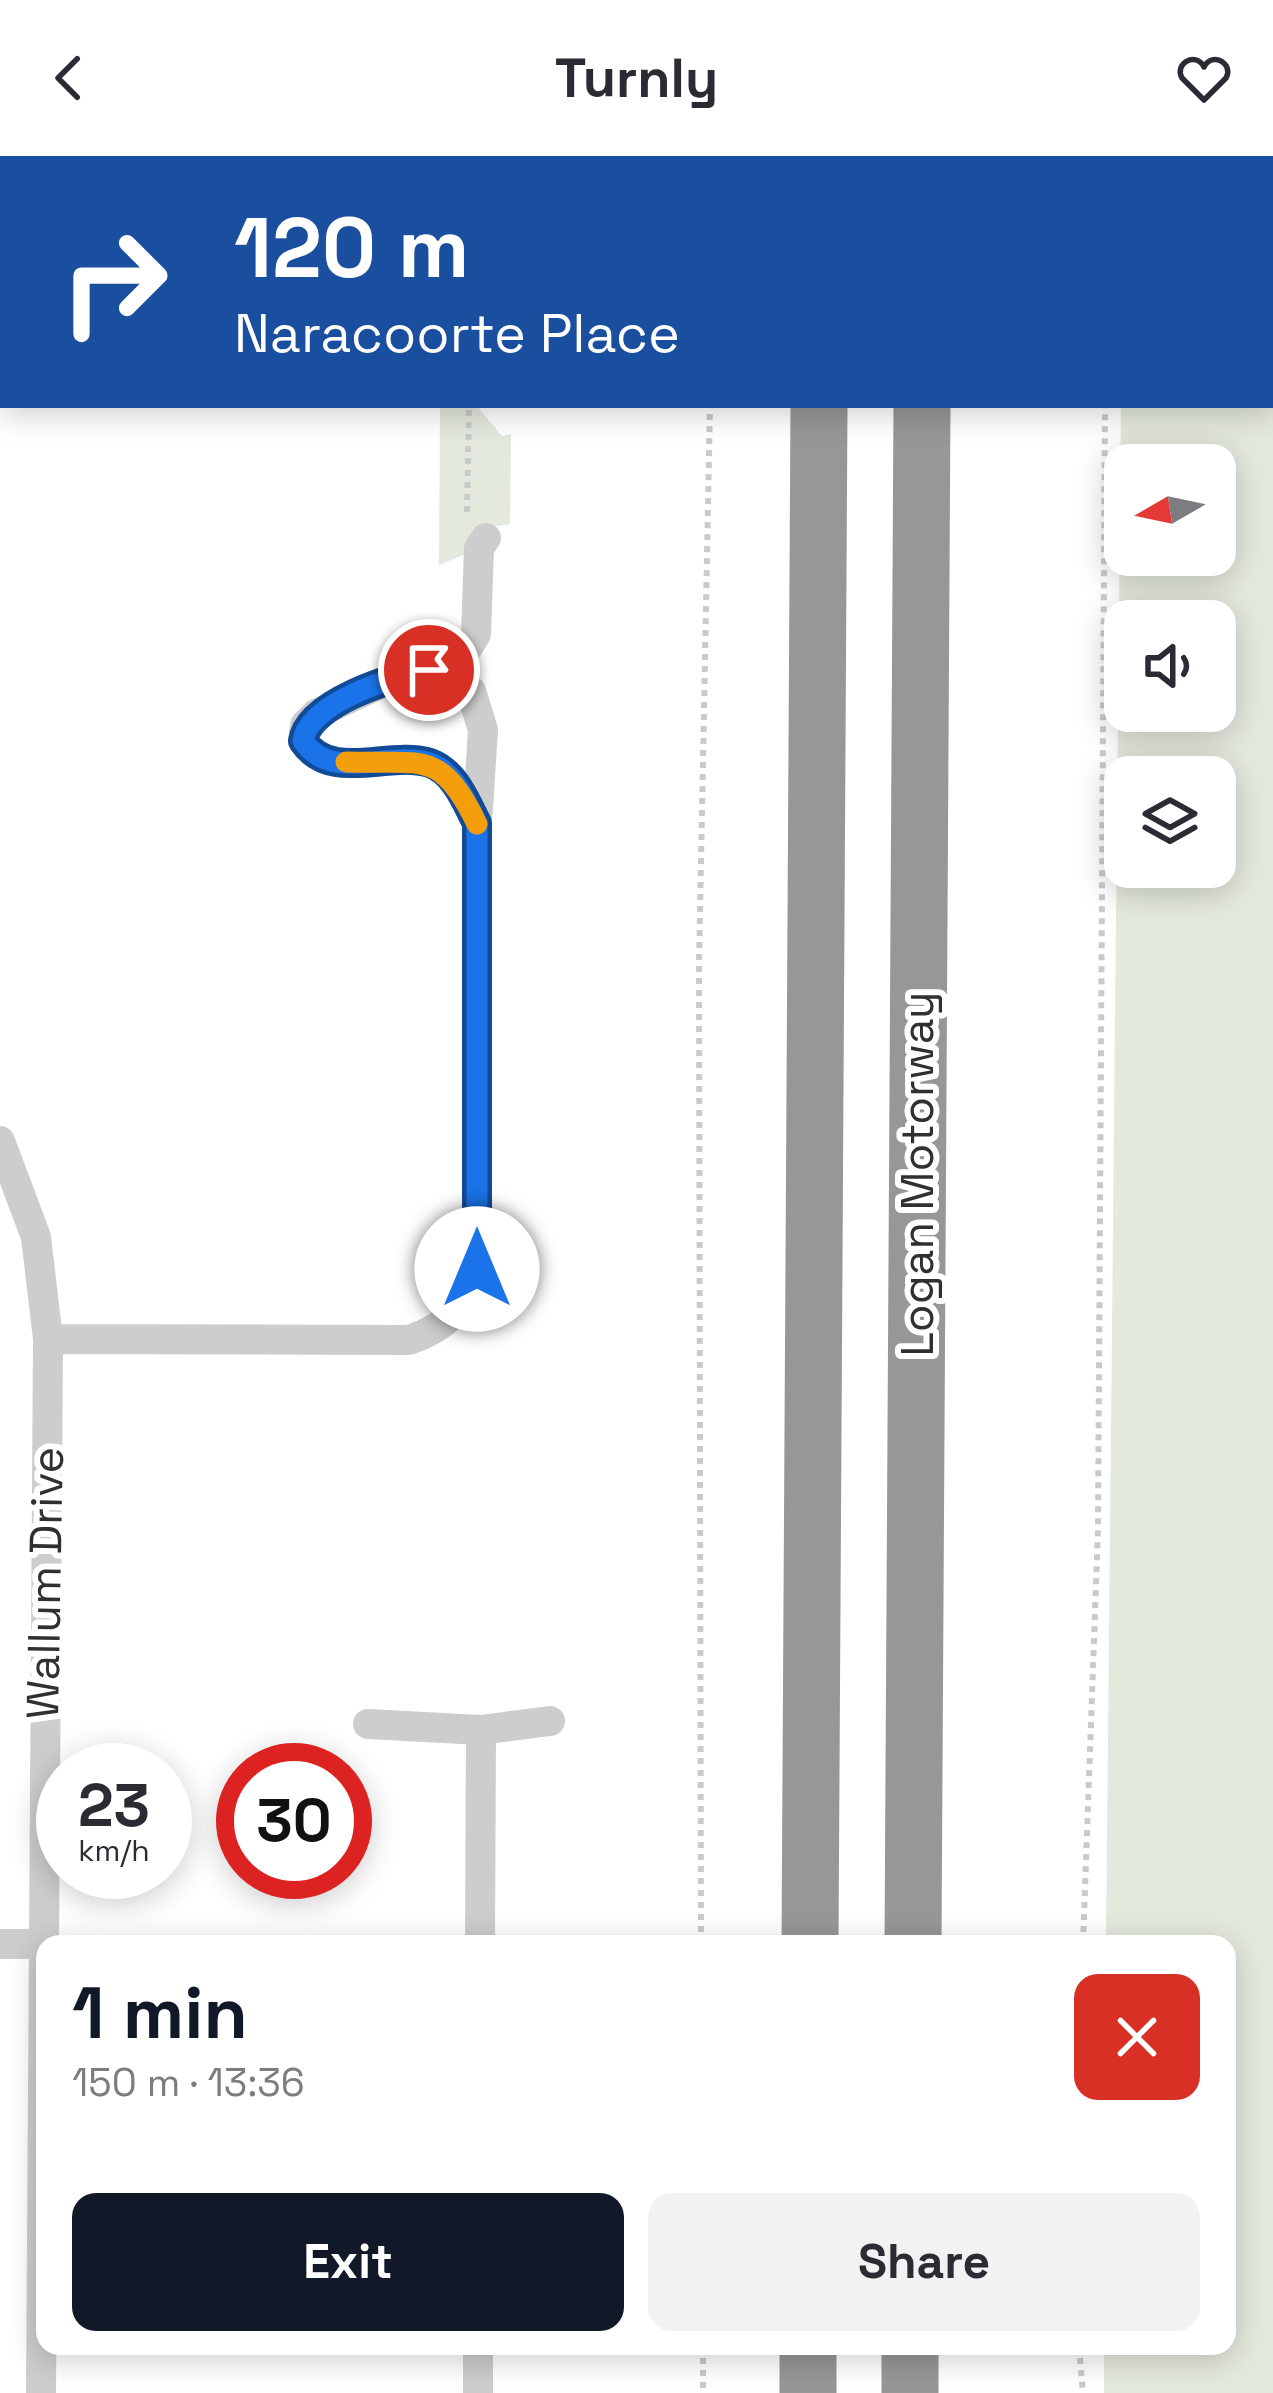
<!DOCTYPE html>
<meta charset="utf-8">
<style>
body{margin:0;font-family:"Space Grotesk",sans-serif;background:#f2f2f3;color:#2b2b33;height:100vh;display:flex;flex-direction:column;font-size:45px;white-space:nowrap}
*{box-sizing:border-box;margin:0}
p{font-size:39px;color:#7c7c81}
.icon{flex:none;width:66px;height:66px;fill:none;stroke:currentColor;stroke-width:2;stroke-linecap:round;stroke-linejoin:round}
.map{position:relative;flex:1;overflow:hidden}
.sheet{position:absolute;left:36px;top:1779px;width:1200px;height:420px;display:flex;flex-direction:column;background:#fff;border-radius:24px;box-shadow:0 6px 30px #0003}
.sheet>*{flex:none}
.banner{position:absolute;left:0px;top:0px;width:1275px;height:252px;box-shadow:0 6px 30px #0003;background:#1a4fa0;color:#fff;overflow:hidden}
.needle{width:78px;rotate:261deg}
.tools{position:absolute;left:1104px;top:288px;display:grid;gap:24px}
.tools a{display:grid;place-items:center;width:132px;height:132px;border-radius:24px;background:#fff;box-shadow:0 6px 30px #0003;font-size:60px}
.speed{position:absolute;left:36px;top:1587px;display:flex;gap:24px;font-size:60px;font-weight:700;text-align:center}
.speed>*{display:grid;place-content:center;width:156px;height:156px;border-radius:50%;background:#fff;box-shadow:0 6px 30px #0003;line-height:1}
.speed small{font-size:30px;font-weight:400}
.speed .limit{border:18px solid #d22;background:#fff;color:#111}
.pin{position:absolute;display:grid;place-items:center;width:102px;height:102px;color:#fff;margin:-51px;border:6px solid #fff;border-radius:50%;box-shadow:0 3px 12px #0007}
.me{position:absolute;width:132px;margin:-66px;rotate:0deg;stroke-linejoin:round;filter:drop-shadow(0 0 9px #0008)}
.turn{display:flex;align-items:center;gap:42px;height:252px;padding:0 36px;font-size:54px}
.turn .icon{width:156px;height:156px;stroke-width:2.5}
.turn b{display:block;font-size:84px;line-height:102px}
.round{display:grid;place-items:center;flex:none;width:126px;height:126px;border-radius:24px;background:#f2f2f3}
.summary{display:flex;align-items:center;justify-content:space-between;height:204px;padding:0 36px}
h1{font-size:72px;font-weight:700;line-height:90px;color:#111827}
.action{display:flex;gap:24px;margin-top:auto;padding:24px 36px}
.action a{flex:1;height:138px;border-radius:24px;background:#111827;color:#fff;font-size:48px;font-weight:700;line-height:138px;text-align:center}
.action a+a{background:#f2f2f3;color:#2b2b33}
header{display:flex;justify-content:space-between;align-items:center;height:156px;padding:0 36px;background:#fff;font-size:54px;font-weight:700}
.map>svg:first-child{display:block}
.green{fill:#e4e9dd;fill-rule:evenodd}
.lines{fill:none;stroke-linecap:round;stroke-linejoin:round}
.path{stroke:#cacaca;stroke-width:6;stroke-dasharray:6 6;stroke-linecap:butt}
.minor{stroke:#cdcdcd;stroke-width:30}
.motorway{stroke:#979797;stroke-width:57}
.route-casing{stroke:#114b97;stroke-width:30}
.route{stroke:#1a73e8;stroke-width:21}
.slow{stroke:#f59e0b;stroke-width:21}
.labels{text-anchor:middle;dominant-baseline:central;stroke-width:12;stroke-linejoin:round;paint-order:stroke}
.street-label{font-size:45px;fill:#303030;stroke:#fff}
</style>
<header><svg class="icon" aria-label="back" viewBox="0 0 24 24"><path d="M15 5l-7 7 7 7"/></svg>Turnly<svg class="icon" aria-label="heart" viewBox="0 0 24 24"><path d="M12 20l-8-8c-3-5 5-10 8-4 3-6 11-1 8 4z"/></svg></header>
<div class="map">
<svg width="1273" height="2237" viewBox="0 0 1273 2237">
<rect width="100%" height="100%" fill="#fff"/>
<!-- green -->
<path class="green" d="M1123,0H1273V2237H1104V2190H1227V1788H1106L1121,249H1272V3ZM1125,309H1215V399H1125ZM1125,465H1215V555H1125ZM1125,621H1215V711H1125Z
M440,249H476L502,280L511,278L510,368L492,371L473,395L439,409Z"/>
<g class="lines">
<!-- path -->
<path class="path" d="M716,3V0
M1108,3V0
M467,356L469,249
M701,1788L699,808L710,249
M1083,1788L1098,1374L1105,249
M703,2190V2237
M1079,2190L1083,2237"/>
<!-- minor -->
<path class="minor" d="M91,0L92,3
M482,3V0
M0,237L3,236
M450,520L476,478L479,392L486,382
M0,985L36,1081L48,1183L41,2237
M48,1183L409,1184C449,1171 462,1151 477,1113V667L483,574L471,535L429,513L399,519L316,558L305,569L303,585C330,627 391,594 430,607C455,616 466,646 477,667
M368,1568L481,1574L550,1565
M0,1788H41
M480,1788L481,1574
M478,2190V2237"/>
<!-- motorway -->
<path class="motorway" d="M820,3V0
M924,3V0
M810,1788L819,249
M913,1788L922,249
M808,2237V2190
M910,2237V2190"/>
</g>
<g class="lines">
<!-- route casing -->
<g class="route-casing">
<path id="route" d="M429,514C393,520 308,547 303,585C331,627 390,594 430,607C455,616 466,646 477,667V1113"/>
</g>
<!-- route -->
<use href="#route" class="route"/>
<!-- slow -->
<path class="slow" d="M346,606C421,609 440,591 477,668"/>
</g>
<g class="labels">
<!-- street labels -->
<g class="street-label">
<text transform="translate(917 1018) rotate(-90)">Logan Motorway</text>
<text transform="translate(45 1427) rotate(-89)">Wallum Drive</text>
</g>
</g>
</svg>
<div class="tools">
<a><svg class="needle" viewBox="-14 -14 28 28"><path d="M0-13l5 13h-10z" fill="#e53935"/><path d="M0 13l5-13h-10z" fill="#7c7c81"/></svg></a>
<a><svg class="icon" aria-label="sound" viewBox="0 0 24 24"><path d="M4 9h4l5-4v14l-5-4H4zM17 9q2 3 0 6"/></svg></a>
<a><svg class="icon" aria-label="layers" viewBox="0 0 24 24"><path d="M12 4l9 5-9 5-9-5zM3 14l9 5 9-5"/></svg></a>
</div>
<div class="speed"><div>23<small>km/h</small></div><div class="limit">30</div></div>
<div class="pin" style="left:429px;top:514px;background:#d93025"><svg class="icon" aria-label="arrive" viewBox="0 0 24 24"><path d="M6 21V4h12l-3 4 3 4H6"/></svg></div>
<svg class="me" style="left:477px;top:1113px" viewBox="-20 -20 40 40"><circle r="19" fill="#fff"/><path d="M0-13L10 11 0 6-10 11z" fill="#1a73e8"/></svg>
<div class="banner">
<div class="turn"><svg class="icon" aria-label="right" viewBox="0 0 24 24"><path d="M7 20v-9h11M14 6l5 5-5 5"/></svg><div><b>120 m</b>Naracoorte Place</div></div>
</div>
<section class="sheet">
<div class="summary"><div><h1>1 min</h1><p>150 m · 13:36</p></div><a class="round" style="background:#d93025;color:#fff"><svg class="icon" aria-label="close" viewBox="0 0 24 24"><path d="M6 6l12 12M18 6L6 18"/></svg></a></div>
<div class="action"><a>Exit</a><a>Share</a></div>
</section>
</div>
